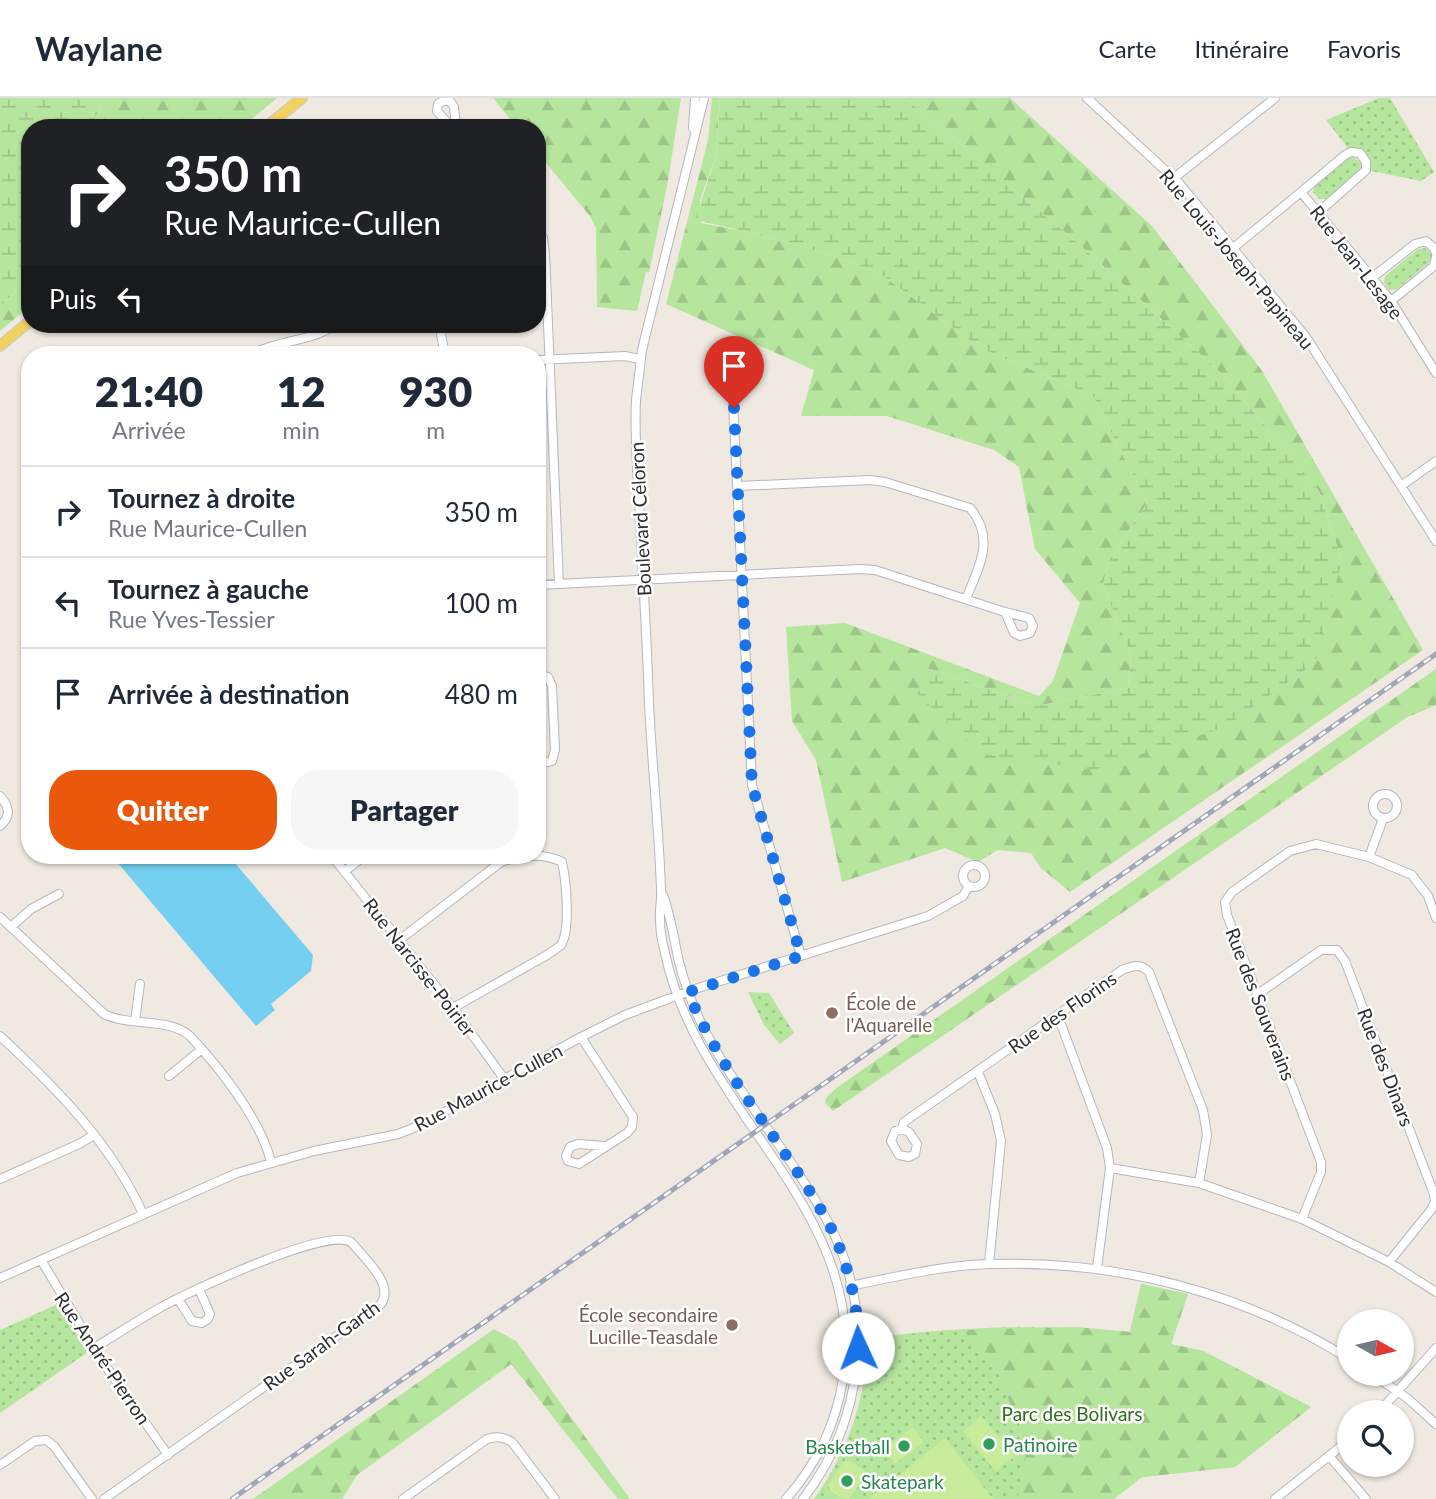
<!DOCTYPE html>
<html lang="fr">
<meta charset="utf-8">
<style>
body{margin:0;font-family:Lato,sans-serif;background:#f6f6f7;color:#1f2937;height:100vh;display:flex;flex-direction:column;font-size:26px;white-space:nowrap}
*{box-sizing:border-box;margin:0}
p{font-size:23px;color:#747a83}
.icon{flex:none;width:38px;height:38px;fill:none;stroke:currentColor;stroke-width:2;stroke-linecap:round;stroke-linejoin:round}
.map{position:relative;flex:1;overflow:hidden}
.sheet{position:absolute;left:21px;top:248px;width:525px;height:518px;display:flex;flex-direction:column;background:#fff;border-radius:28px;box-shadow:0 2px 5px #0004}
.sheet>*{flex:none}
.hud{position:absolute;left:21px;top:21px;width:525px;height:214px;border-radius:28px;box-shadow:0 2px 5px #0004;background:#202124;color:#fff;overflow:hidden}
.needle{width:46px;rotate:98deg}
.tools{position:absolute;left:1337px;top:1211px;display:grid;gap:14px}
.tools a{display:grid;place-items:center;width:77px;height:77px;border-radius:50%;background:#fff;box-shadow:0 2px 5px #0004;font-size:35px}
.pin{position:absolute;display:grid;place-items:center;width:60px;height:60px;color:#fff;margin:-72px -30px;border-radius:50% 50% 50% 0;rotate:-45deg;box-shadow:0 0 7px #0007}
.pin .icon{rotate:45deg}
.me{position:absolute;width:77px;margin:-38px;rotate:358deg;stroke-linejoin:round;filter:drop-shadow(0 0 5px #0008)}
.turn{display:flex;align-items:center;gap:24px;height:147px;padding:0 28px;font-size:32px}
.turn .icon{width:91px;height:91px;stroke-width:2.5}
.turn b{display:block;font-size:49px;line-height:60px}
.then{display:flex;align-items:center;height:66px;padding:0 28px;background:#0003;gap:14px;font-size:26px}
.eta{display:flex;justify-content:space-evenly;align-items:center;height:119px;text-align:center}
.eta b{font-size:42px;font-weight:800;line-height:49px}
.button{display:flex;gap:14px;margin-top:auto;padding:14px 28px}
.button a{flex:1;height:80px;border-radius:28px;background:#ea580c;color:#fff;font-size:28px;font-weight:800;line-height:80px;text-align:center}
.button a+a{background:#f6f6f7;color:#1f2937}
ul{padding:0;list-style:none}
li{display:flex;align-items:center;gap:21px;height:91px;padding:0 28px;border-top:2px solid #e0e1e3}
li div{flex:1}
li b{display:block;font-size:26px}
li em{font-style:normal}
header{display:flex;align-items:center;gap:42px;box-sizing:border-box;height:98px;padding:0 35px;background:#fff;border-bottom:2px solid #e0e1e3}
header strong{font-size:33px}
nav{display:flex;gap:38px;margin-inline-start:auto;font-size:24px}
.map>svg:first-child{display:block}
.grass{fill:url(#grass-dots)}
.forest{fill:url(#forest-firs)}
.wetland{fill:url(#wetland-marsh)}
.pitch{fill:#c9ec9a}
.water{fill:#75cff0}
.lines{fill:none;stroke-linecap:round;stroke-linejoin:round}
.minor-casing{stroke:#b4b7c1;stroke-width:10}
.major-casing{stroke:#c9c9c9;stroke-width:12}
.minor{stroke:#fff;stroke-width:8}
.major{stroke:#f2d163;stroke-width:10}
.rail-casing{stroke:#a3a6b8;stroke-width:5}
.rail{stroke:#fff;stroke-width:2.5;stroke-dasharray:8;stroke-linecap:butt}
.route{stroke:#1a73e8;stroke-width:12;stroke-dasharray:0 21.6}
.education-dot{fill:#8d6e63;stroke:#fff;stroke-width:2.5}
.leisure-dot{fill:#2e9e5b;stroke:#fff;stroke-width:2.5}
.labels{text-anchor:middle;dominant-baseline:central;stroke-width:5;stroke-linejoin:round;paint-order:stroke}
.street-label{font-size:19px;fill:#2e2e2e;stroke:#fff}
.education-label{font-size:19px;fill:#785e54;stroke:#fff;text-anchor:start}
.park-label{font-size:19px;fill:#2c6e1b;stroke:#fff}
.leisure-label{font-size:19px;fill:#27864d;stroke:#fff;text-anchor:start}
</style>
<header>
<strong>Waylane</strong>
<nav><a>Carte</a><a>Itinéraire</a><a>Favoris</a></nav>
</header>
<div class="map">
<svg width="1436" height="1401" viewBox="0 0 1436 1401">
<defs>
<pattern id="grass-dots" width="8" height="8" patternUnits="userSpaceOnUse" patternTransform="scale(1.75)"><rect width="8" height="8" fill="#b6e59e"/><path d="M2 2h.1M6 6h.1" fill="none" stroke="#9dc588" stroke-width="1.8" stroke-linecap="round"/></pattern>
<pattern id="forest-firs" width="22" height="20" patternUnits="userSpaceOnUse" patternTransform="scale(1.75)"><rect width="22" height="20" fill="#b6e59e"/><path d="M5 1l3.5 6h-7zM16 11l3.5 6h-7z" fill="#9dc588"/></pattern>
<pattern id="wetland-marsh" width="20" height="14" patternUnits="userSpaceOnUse" patternTransform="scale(1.75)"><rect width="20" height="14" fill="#b6e59e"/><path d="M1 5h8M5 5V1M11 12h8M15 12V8" fill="none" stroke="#9dc588"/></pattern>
</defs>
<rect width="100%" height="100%" fill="#efe9e1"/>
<!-- grass -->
<path class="grass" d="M1379,0H1390L1434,74L1421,83L1366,72V64L1351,54L1326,22Z
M1354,59L1362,66L1360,72L1326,101H1319L1313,94L1314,87L1347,60Z
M1425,150L1433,156L1431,163L1397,191L1389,192L1384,185L1385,178L1418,151Z
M748,894L769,895L794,935L780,946L764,927Z
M1141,1186L1188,1196L1171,1246L1203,1253L1311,1309L1235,1369L1142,1379L1114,1401H814C849,1353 866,1299 868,1241C954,1228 1043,1226 1130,1234Z
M58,1206L88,1254L0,1315V1232Z"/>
<!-- forest -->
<path class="forest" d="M102,0H277L241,30H92Z
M493,0H681L668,83L649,175L646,174L637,213L597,209L596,130L590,118L537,54V30H517Z
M712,0H720L716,58L700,102L701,125L748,134L832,157L881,176L980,250L1093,298L1147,405L1108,464L1103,487L1131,557L1128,590L1037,608L927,570L1093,672L1342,463L1319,393L1223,277L1079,146L905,0H1010L1152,128L1208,201L1262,273L1423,552L1070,794L1041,770L1031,755L998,752L978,764L945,750L842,784L816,662L792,623L786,529L845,525L1039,598L1053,583L1080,505L1035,451L1019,369L994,352L887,318H801L814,272L666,206L708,42Z
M30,180V208L0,233V208Z
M1436,571V607L1406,620L833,1013L825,1005L826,1000L835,991Z
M1141,1186L1188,1196L1171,1246L1203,1253L1311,1309L1235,1369L1142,1379L1114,1401H1017L1025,1372L1026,1344L998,1275L982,1250L962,1232L1076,1229L1130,1234Z
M494,1231L516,1243L630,1401H618L511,1266L357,1377L342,1401H253Z"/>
<!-- wetland -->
<path class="wetland" d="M0,0H102L92,30H30V180L0,208Z
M720,0H905L1079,146L1223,277L1319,393L1342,463L1315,565L1225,629L1093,672L982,656L918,596L927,570L1037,608L1128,590L1131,557L1103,487L1108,464L1147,405L1093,298L980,250L881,176L832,157L748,134L695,122L716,58Z"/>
<!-- pitch -->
<path class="pitch" d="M981,1318L1015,1358L996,1374L963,1333Z
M913,1329L924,1344L895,1366L884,1351Z
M945,1340L993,1401H869Z
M850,1363L864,1372L866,1378L849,1401C839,1401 833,1397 828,1388L843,1364Z"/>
<!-- water -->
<path class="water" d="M112,758H229L313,857L311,873L271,906L275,912L256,928Z"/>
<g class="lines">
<!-- minor casing -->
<g class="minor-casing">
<path id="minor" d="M704,0L642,252L636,302C634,341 638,380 640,419C643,481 647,543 649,605C652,668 659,730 661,792C662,801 659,811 660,821C660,832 662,844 665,855C698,1014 869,1112 843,1281C836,1326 816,1367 786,1401
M1087,0L1179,85L1306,239L1436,443
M452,30L437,13L438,6L443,3H450L454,9L456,30
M693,30L695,0
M1174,80L1275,0
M1301,94L1345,57L1351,54L1360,55L1366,64V72L1319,114
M537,131L543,140L545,155L559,486
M1232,151L1301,94L1391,203L1436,275
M1373,179L1415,146L1426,143L1434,150L1436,155
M1391,203L1434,168L1436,159
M439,226L445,257
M740,252L749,255L752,265L732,284C731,272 727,258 740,252Z
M250,257C277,242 311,244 337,226
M537,262L625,258L640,261
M732,284L752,687L801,858
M738,388L870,382L885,384L970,410C996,441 979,468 966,501
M1401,388L1436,363
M537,487L860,471L875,472L1005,514
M1005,514L1029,520L1033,528L1030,535L1020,538L1014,535Z
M537,576L548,579L552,588L555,652L552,663L537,667
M1373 708a12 12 0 1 1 24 0a12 12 0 1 1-24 0Z
M0,698C9,708 12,718 0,728
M332,758L453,910L505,982
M1369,759L1383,721
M963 778a11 11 0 1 1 22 0a11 11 0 1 1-22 0Z
M345,773L364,758
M663,797C671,819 674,841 679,864C685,887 694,911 705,933C741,1001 793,1059 829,1126C876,1215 864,1322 803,1401
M0,819L104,916C130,929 168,919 190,938C219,969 261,1022 271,1064
M11,829L31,811L59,796
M398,843L501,764C522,757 543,754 562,764C566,782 571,831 561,847C558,850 551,854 547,857L453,910
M1258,896L1321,852H1337L1345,863L1434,1096L1435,1104L1431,1112L1389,1164
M1058,918L1107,1050L1110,1070L1097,1170
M135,923L140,886
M0,938C56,990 111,1045 143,1116
M581,939L633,1019L632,1029L627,1035L579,1066L568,1063L566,1058L570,1049L578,1046L605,1048
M978,974L995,1016L1001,1043L989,1166
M169,978L202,951
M902,1031L904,1024L1122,872C1133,868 1140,865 1149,874L1203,1012L1207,1037L1199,1085
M902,1031L909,1034L917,1046L915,1056L909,1059L899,1057L891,1043L895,1033Z
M1110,1070L1199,1085L1302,1121L1389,1164L1436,1194
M0,1081L79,1046L94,1037
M1302,1121L1321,1074V1064L1227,817L1225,804L1232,794L1290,753L1316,746L1369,759L1412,777L1428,798L1436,820
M41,1162L100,1260L168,1357
M0,1180L237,1075L314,1053L398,1036L421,1027L581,939L625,917L695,891L928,818L963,798L969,788
M850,1188C895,1179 944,1167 991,1166C1116,1162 1243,1194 1349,1261
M178,1201L192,1223L202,1225L208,1221L210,1216L199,1191
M94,1250C117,1236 140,1221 163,1208C192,1193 326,1129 351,1144C364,1160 399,1190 378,1209L104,1401
M1372,1276L1407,1300L1436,1326
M1379,1314L1436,1250
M1330,1359L1366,1401
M0,1367L35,1343L46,1342L54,1348L92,1401
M403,1401L487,1341C497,1338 503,1339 512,1344L555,1401
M1275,1401L1349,1342"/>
</g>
<!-- major casing -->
<g class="major-casing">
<path id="major" d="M265,30L302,0
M0,248L30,223"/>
</g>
<!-- minor -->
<use href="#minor" class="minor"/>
<!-- major -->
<use href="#major" class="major"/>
<!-- rail casing -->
<g class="rail-casing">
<path id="rail" d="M232,1401L1436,556"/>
</g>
<!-- rail -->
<use href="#rail" class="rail"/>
</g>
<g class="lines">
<!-- route -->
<path class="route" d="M734,310L752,687L801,858L688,894C723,981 789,1050 832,1132C849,1170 859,1209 858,1250"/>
</g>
<!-- markers -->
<g class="education-dot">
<circle cx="832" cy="915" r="7"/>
<circle cx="732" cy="1227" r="7"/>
</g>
<g class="leisure-dot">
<circle cx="989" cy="1346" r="7"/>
<circle cx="904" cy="1348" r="7"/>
<circle cx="847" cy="1383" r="7"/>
</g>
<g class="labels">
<!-- street labels -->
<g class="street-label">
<text transform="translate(1237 161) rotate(50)">Rue Louis-Joseph-Papineau</text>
<text transform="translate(1357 164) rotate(52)">Rue Jean-Lesage</text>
<text transform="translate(640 421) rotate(-93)">Boulevard Céloron</text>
<text transform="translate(420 869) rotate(52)">Rue Narcisse-Poirier</text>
<text transform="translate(1261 906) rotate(69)">Rue des Souverains</text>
<text transform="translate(1062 914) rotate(-35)">Rue des Florins</text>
<text transform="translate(1386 969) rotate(69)">Rue des Dinars</text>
<text transform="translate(488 989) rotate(-28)">Rue Maurice-Cullen</text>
<text transform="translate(321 1247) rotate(-36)">Rue Sarah-Garth</text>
<text transform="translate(103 1260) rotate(56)">Rue André-Pierron</text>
</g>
<!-- education labels -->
<g class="education-label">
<text x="846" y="904">École de<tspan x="846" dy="22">l'Aquarelle</tspan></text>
<text x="718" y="1216" text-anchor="end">École secondaire<tspan x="718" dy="22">Lucille-Teasdale</tspan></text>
</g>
<!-- park labels -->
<g class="park-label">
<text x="1072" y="1315">Parc des Bolivars</text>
</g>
<!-- leisure labels -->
<g class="leisure-label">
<text x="1003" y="1346">Patinoire</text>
<text x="890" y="1348" text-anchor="end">Basketball</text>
<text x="861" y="1383">Skatepark</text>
</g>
</g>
</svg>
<div class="tools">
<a><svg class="needle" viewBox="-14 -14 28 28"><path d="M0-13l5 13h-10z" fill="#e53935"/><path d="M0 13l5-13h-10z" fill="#747a83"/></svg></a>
<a><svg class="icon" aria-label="search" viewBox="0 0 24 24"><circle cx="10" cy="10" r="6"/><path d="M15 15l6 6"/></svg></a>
</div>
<div class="pin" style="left:734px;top:310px;background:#d93025"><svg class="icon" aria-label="arrive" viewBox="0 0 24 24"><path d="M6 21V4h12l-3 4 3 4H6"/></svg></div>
<svg class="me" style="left:858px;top:1250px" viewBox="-20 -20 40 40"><circle r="19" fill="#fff"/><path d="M0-13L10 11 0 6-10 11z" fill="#1a73e8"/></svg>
<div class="hud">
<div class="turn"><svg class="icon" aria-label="right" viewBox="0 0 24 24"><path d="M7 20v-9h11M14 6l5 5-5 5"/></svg><div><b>350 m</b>Rue Maurice-Cullen</div></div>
<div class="then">Puis<svg class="icon" aria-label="left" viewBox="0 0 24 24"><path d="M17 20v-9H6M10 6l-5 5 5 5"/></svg></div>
</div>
<section class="sheet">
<div class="eta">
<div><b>21:40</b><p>Arrivée</p></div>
<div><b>12</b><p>min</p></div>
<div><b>930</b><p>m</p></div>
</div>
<ul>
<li><svg class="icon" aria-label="right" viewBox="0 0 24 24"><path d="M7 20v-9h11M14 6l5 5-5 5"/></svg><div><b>Tournez à droite</b><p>Rue Maurice-Cullen</p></div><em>350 m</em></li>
<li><svg class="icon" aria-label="left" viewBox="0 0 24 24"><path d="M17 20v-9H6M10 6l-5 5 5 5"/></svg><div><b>Tournez à gauche</b><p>Rue Yves-Tessier</p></div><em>100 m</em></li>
<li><svg class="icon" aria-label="arrive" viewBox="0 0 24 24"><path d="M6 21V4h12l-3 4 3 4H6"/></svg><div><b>Arrivée à destination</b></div><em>480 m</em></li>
</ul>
<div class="button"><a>Quitter</a><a>Partager</a></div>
</section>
</div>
